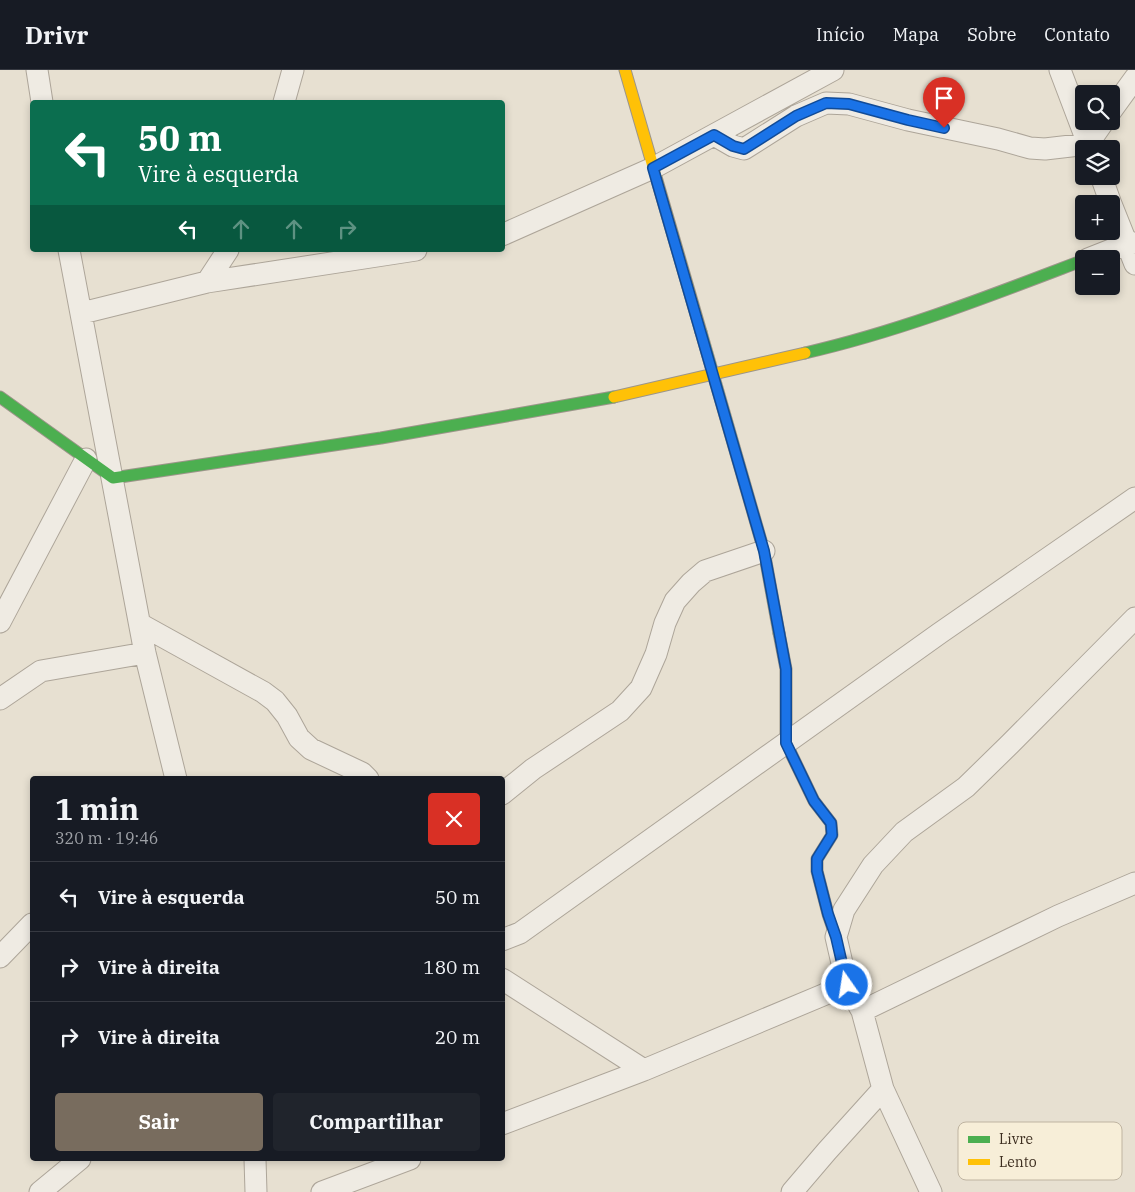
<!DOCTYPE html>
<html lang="pt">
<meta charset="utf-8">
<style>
body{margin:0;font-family:"IBM Plex Serif",serif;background:#20242c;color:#f1f3f6;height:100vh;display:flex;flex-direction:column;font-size:19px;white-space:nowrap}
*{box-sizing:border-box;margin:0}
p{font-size:16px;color:#9ea1a6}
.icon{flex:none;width:28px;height:28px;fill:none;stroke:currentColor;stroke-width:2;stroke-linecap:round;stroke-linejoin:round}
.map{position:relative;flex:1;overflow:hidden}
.panel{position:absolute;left:30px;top:706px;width:475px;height:385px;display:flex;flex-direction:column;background:#171b24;border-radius:5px;box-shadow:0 2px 8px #0003}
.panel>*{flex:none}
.hud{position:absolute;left:30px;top:30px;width:475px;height:152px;border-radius:5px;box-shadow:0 2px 8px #0003;background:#0b6e4f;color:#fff;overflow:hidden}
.tools{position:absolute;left:1075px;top:15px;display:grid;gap:10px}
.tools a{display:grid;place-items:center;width:45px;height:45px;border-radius:5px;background:#171b24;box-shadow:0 2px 8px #0003;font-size:25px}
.pin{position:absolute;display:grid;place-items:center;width:42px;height:42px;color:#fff;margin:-51px -21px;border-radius:50% 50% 50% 0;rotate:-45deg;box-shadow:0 0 5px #0007}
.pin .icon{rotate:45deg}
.me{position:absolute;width:55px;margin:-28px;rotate:347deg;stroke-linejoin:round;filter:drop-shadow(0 0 4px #0008)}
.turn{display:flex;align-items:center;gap:18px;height:105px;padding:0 25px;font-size:22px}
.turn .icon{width:65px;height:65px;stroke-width:2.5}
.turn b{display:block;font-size:35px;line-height:42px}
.lanes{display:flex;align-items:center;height:48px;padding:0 25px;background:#0003;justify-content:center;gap:25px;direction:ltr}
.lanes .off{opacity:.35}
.round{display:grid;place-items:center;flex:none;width:52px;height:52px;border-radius:5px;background:#20242c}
.overview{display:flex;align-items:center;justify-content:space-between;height:85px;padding:0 25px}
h1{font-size:30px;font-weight:700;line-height:38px}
.action{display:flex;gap:10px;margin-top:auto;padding:10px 25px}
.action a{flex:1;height:58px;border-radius:5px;background:#786c5e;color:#fff;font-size:20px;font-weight:700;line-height:58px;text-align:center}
.action a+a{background:#20242c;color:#f1f3f6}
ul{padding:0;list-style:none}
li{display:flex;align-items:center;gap:15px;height:70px;padding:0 25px;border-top:1px solid #363941}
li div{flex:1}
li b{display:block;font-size:19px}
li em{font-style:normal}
header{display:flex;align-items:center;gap:30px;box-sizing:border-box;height:70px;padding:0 25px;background:#171b24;border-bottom:1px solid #363941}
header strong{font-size:24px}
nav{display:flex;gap:28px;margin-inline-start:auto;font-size:18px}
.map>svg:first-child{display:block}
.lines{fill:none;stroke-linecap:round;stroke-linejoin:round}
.street-casing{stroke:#ada599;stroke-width:23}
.fast-casing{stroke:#9c958a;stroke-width:13}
.slow-casing{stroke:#9c958a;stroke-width:13}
.street{stroke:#efebe3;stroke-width:21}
.fast{stroke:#4caf50;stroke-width:11}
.slow{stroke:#ffc107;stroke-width:11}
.route-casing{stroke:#114b97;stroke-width:12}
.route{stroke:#1a73e8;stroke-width:9}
.key{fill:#f7eed8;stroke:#bfb4a1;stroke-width:1}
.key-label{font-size:14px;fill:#3d2e20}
</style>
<header>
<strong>Drivr</strong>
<nav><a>Início</a><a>Mapa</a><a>Sobre</a><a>Contato</a></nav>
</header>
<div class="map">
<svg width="1135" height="1122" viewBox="0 0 1135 1122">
<rect width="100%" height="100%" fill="#e7e0d1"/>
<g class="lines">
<!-- street casing -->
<g class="street-casing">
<path id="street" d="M37,0L42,32
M1060,0L1090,79
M284,32L293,0
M1111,41L1135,8
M714,65L733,76L744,79L796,46L826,33L849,34L908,50L998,69L1030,78L1045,79L1088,74L1104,51
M1101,106L1111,134
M1111,134L1135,194
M502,165L653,98L833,0
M69,180L145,583L176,709
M1088,189L1126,174L1135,173
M207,212L228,180
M82,243L207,212L416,180
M0,552L86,389
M140,554L263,622L275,631L287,646L299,668L311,679L362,703L368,709
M0,629L41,601L145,583
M502,724L533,699L620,641L641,618L656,584L665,553L675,531L691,513L705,501L764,481
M502,870L520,863L940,563L1135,428
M0,887L32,854
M502,909L644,1000
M862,941L1058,846L1135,813
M502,1054L644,1000L847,915
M255,1089L256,1122
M40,1122L80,1089
M322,1122L410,1089
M792,1122L827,1081L883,1019
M931,1122L883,1019L862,941L847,915L836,867L844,840L873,795L904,762L966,717L1010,674L1135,548"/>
</g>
<!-- fast casing -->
<g class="fast-casing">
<path id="fast" d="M701,262L764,481L779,563
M805,283C901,261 992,225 1084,190
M0,327L113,408L381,368L614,327"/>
</g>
<!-- slow casing -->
<g class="slow-casing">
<path id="slow" d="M625,0L701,262
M614,327L805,283
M779,563L786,599V673L814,731L831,753L832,765L817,789V801L828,844L836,867"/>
</g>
<!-- street -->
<use href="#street" class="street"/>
<!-- fast -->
<use href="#fast" class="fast"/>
<!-- slow -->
<use href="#slow" class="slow"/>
</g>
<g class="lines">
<!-- route casing -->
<g class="route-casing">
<path id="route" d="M847,915L836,867L828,844L817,801V789L832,765L831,753L814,731L786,673V599L764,481L653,98L714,65L733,76L744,79L796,46L826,33L849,34L908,50L944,58"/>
</g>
<!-- route -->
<use href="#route" class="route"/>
</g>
<!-- legend -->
<rect x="958" y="1052" width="164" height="58" rx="8" class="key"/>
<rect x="968" y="1066" width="22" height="7" fill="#4caf50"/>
<rect x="968" y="1089" width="22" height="6" fill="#ffc107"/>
<g class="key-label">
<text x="999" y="1074">Livre</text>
<text x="999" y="1097">Lento</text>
</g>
</svg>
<div class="tools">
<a><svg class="icon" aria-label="search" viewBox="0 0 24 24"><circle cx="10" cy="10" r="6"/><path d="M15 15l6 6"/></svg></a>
<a><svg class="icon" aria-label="layers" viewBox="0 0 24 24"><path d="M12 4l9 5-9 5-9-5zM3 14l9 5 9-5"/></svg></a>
<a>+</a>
<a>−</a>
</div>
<div class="pin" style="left:944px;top:58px;background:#d93025"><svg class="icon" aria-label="arrive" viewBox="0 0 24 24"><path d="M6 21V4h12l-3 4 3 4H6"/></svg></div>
<svg class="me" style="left:847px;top:915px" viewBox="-20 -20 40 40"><circle r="17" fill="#1a73e8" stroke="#fff" stroke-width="3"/><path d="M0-11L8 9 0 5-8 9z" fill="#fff"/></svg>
<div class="hud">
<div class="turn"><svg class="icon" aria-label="left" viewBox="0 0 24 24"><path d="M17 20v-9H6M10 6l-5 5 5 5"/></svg><div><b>50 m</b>Vire à esquerda</div></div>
<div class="lanes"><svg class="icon" aria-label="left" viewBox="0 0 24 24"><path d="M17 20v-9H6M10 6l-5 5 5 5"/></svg><svg class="icon off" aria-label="ahead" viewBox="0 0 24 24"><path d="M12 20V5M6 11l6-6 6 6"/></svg><svg class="icon off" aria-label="ahead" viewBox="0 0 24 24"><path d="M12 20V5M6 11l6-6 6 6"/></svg><svg class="icon off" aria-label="right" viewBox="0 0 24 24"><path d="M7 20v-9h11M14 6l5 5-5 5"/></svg></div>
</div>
<section class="panel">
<div class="overview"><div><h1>1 min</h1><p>320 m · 19:46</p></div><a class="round" style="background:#d93025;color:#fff"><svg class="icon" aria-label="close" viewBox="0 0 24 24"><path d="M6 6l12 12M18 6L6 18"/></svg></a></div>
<ul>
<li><svg class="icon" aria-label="left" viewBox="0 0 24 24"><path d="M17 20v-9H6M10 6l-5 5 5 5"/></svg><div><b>Vire à esquerda</b></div><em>50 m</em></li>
<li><svg class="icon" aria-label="right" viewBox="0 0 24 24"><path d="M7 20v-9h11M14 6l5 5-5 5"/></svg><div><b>Vire à direita</b></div><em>180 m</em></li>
<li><svg class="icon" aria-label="right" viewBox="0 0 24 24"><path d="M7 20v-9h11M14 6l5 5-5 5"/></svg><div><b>Vire à direita</b></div><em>20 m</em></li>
</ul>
<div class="action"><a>Sair</a><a>Compartilhar</a></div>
</section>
</div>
